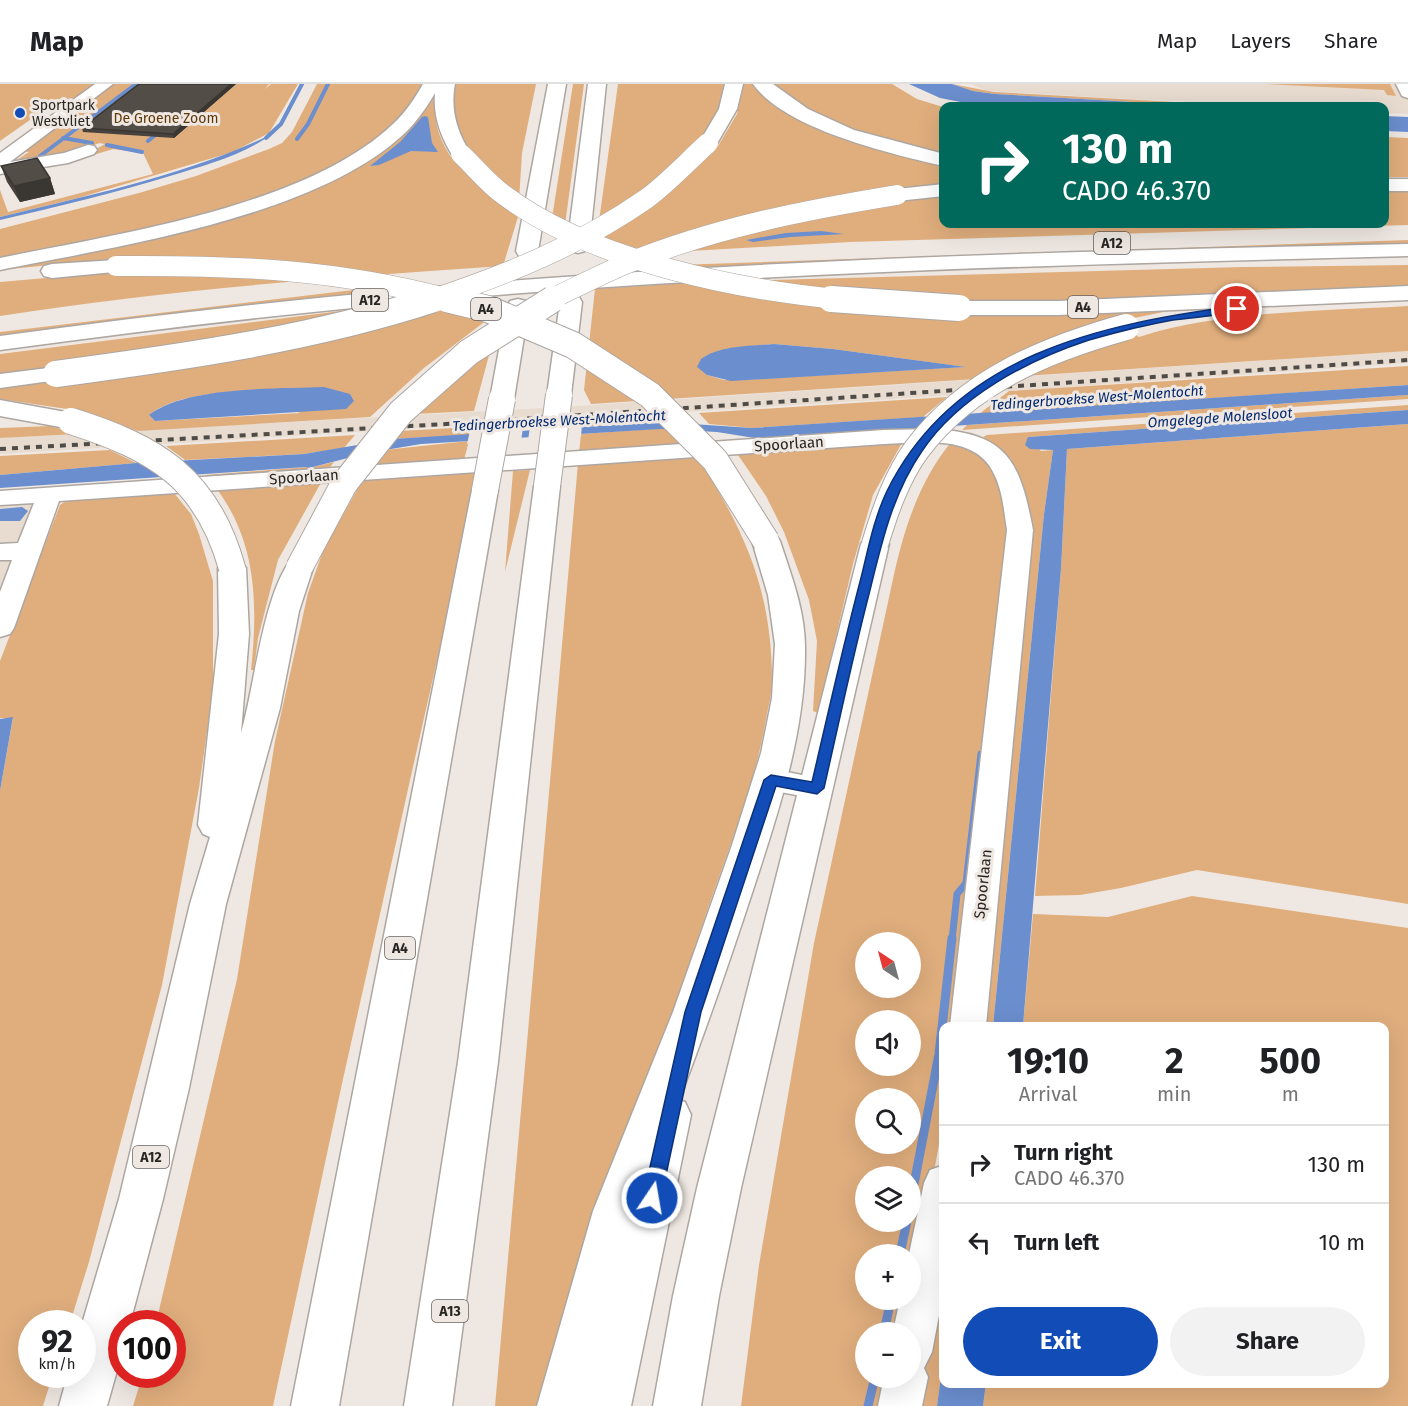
<!DOCTYPE html>
<meta charset="utf-8">
<style>
body{margin:0;font-family:"Fira Sans",sans-serif;background:#f2f2f2;color:#202124;height:100vh;display:flex;flex-direction:column;font-size:22px;white-space:nowrap}
*{box-sizing:border-box;margin:0}
p{font-size:20px;color:#757577}
.icon{flex:none;width:33px;height:33px;fill:none;stroke:currentColor;stroke-width:2;stroke-linecap:round;stroke-linejoin:round}
.map{position:relative;flex:1;overflow:hidden}
.details{position:absolute;left:939px;top:938px;width:450px;height:366px;display:flex;flex-direction:column;background:#fff;border-radius:12px;box-shadow:0 6px 24px #0002}
.details>*{flex:none}
.guide{position:absolute;left:939px;top:18px;width:450px;height:126px;border-radius:12px;box-shadow:0 6px 24px #0002;background:#00695c;color:#fff;overflow:hidden}
.needle{width:39px;rotate:324deg}
.tools{position:absolute;left:855px;top:848px;display:grid;gap:12px}
.tools a{display:grid;place-items:center;width:66px;height:66px;border-radius:50%;background:#fff;box-shadow:0 6px 24px #0002;font-size:30px}
.speed{position:absolute;left:18px;top:1226px;display:flex;gap:12px;font-size:30px;font-weight:700;text-align:center}
.speed>*{display:grid;place-content:center;width:78px;height:78px;border-radius:50%;background:#fff;box-shadow:0 6px 24px #0002;line-height:1}
.speed small{font-size:15px;font-weight:400}
.speed .limit{border:9px solid #d22;background:#fff;color:#111}
.pin{position:absolute;display:grid;place-items:center;width:51px;height:51px;color:#fff;margin:-26px;border:3px solid #fff;border-radius:50%;box-shadow:0 2px 6px #0007}
.me{position:absolute;width:66px;margin:-33px;rotate:12deg;stroke-linejoin:round;filter:drop-shadow(0 0 4px #0008)}
.turn{display:flex;align-items:center;gap:21px;height:126px;padding:0 24px;font-size:27px}
.turn .icon{width:78px;height:78px;stroke-width:2.5}
.turn b{display:block;font-size:42px;line-height:51px}
.eta{display:flex;justify-content:space-evenly;align-items:center;height:102px;text-align:center}
.eta b{font-size:36px;font-weight:700;line-height:42px}
.primary-button{display:flex;gap:12px;margin-top:auto;padding:12px 24px}
.primary-button a{flex:1;height:69px;border-radius:36px;background:#114cb7;color:#fff;font-size:24px;font-weight:700;line-height:69px;text-align:center}
.primary-button a+a{background:#f2f2f2;color:#202124}
ul{padding:0;list-style:none}
li{display:flex;align-items:center;gap:18px;height:78px;padding:0 24px;border-top:2px solid #e0e0e0}
li div{flex:1}
li b{display:block;font-size:22px}
li em{font-style:normal}
header{display:flex;align-items:center;gap:36px;box-sizing:border-box;height:84px;padding:0 30px;background:#fff;border-bottom:2px solid #e0e0e0}
header strong{font-size:28px}
nav{display:flex;gap:33px;margin-inline-start:auto;font-size:21px}
.map>svg:first-child{display:block}
.built{fill:#e8dcd0}
.green{fill:#e0ae7d;fill-rule:evenodd}
.water{fill:#6b8ece}
.pier{fill:#efe8e2}
.lines{fill:none;stroke-linecap:round;stroke-linejoin:round}
.stream-far2{stroke:#6b8ece;stroke-width:4}
.stream-far1{stroke:#6b8ece;stroke-width:7}
.stream{stroke:#6b8ece;stroke-width:9}
.minor-casing{stroke:#ada6a1;stroke-width:3}
.highway-casing{stroke:#ada6a1;stroke-width:3}
.minor{fill:#fff;fill-rule:evenodd}
.highway{fill:#fff;fill-rule:evenodd}
.rail{stroke:#4f4c48;stroke-width:4;stroke-dasharray:6 6;stroke-linecap:butt}
.highway-bridge-far1-casing{stroke:#ada6a1;stroke-width:21;stroke-linecap:butt}
.highway-bridge-casing{stroke:#ada6a1;stroke-width:28;stroke-linecap:butt}
.highway-bridge-far1{stroke:#fff;stroke-width:20}
.highway-bridge{stroke:#fff;stroke-width:26}
.wall{fill:#47423e}
.shaded-wall{fill:#3a3632}
.building{fill:#534d48;stroke:#3a3632;stroke-width:1.5}
.route{fill:#114cb7;stroke:#0b3177;stroke-width:1.5}
.poi-dot{fill:#114cb7;stroke:#efe8e2;stroke-width:2}
.labels{text-anchor:middle;dominant-baseline:central;stroke-width:6;stroke-linejoin:round;paint-order:stroke}
.far-poi-label{font-size:14px;fill:#282623;stroke:#efe8e2;text-anchor:start}
.far-park-label{font-size:14px;fill:#603908;stroke:#efe8e2}
.shield{fill:#efe8e2;stroke:#64605c;stroke-width:1.5}
.shield-label{font-size:14px;font-weight:bold;fill:#282623}
.far-water-label{font-size:14px;font-style:italic;fill:#022972;stroke:#efe8e2}
.street-label{font-size:15px;fill:#282623;stroke:#efe8e2}
</style>
<header>
<strong>Map</strong>
<nav><a>Map</a><a>Layers</a><a>Share</a></nav>
</header>
<div class="map">
<svg width="1408" height="1322" viewBox="0 0 1408 1322">
<rect width="100%" height="100%" fill="#efe8e2"/>
<!-- built -->
<path class="built" d="M970,0H1408V30L1385,29L1384,22H1263L988,7Z
M1408,267V279L894,315L0,370V354L561,323Z
M45,416L0,517V418Z"/>
<!-- green -->
<path class="green" d="M0,0H97L79,14C70,13 65,17 57,17L0,57Z
M113,0H134L62,54L99,59L80,67L12,79L29,68L22,67Z
M138,0H269L265,5L271,0H298L269,49L233,68L78,114L0,133V106L8,128L153,90L143,69L113,65L74,77L105,60L67,54Z
M317,0H422C414,14 405,29 393,40C308,122 114,150 0,175V145L139,109L196,92L269,65L282,59L292,48Z
M452,0H536L522,69L518,133L503,182C335,193 167,206 0,232V198L115,188L121,174L0,186V184L168,146L336,90L435,4C434,33 435,48 451,73L468,70L453,43Z
M573,0H584L565,141L552,134Z
M618,0H727L726,12L701,59L718,62L737,30L744,0H758L789,25L943,78V100L890,104L943,112L944,140H1384L1385,106H1408V141L850,158L602,172L599,137Z
M774,0H892L917,15L943,23V71C883,55 823,42 774,0Z
M952,0L994,8L1247,22H1203L995,10L973,7Z
M1265,0H1390L1396,12L1387,11L1384,6Z
M1385,53L1408,54V93H1385Z
M1408,156V163L698,187L677,181Z
M1408,181V204L1178,225L1115,238L1139,253C1219,227 1323,227 1408,222V267L591,320L584,306L595,205L700,198L1243,183ZM774,260L833,265L965,283L741,296H724L707,291L705,272L740,263Z
M370,204L395,210L0,256V248Z
M396,220L241,258L0,291V270Z
M437,221L487,236L424,284L370,333L138,347L67,325L0,315V305L103,291ZM249,306L300,329L155,337L149,331C176,310 216,310 249,306Z
M491,264L474,327L416,330Z
M1408,282V301L979,330L1009,307Z
M1408,311V315L962,346L967,341Z
M947,313L923,333L752,344L709,340L699,329Z
M1408,321V326L1028,353L1041,367L1053,366L1044,430L993,942H977L1020,398L1011,375L983,353L987,351Z
M655,331L662,338L581,343L582,335Z
M1408,340V820L1197,786L1121,804L1080,811L1035,812L1061,485L1067,365Z
M51,342L76,350L0,354V344Z
M471,343L469,351L393,355L399,347Z
M668,344L687,365L579,369L581,350Z
M355,351L344,364L304,370L185,376L166,362Z
M953,356L965,360L994,382L1014,454L957,942H944L943,1039L911,1211L910,1170H866V1215H910L903,1248H866V1293H894L888,1322H741L759,1181L814,859L893,495C904,445 919,396 953,356ZM866,858H910V903H866ZM866,936H910V981H866ZM866,1014H910V1059H866ZM866,1092H910V1137H866Z
M469,357L464,376L371,382L384,366Z
M903,357L873,411L853,480L818,629L813,627L817,557L809,516L784,448L766,412L738,371Z
M110,366L136,379L0,391V372Z
M697,373C745,446 772,507 772,597C772,611 767,627 765,641C752,711 724,775 702,842C650,1001 602,1162 554,1322H495L578,379Z
M334,378L328,386L208,395L205,391L307,383L309,384Z
M530,386L505,488L513,387Z
M479,389L343,995L273,1322H133L143,1290H172V1239H156L237,895L275,657L308,509L323,467L362,397Z
M323,395L278,476L258,554L254,586H251C258,521 257,458 216,404Z
M174,409L191,430L199,450L213,497V605L199,704L162,901L89,1178L70,1239H32V1290H53L43,1322H0V707L13,634H0V577L60,421L67,416Z
M1192,812L1408,844V1322H983L986,1299H1384V942H1023L1033,830L1108,833Z
M943,1158V1278L937,1322H914Z"/>
<!-- water -->
<path class="water" d="M909,0H952L973,7L995,10L1203,22H981L940,14Z
M425,32L428,33L432,59L438,68L411,67L379,81L370,82L400,58L422,33Z
M1385,32L1408,33V48L1385,47Z
M272,50C242,72 205,81 170,92C114,109 57,123 0,136V133C90,111 188,91 272,50Z
M821,147L844,150L790,153L753,158L746,156L786,149Z
M774,260L833,265L966,283L731,297L707,291L697,283L701,275C720,261 752,262 774,260Z
M1408,301V311L761,355L717,348L660,345L421,360L367,369L309,384L306,383L0,404V391L136,379L304,370L393,355L662,338L752,344Z
M324,303L350,310L354,317L346,325L155,337L149,331C186,302 277,305 324,303Z
M1408,326V340L1067,365L1061,485L1023,942H993L1044,430L1053,366L1030,365L1025,361L1028,353Z
M22,423L28,427L20,437H0V425Z
M13,633L0,707V635Z
M943,1278L944,1299H986L983,1322H937Z"/>
<!-- pier -->
<path class="pier" d="M582,340L581,353L528,356L530,343Z
M523,344L521,357L467,360L470,347Z"/>
<g class="lines">
<!-- stream-far2 -->
<path class="stream-far2" d="M63,54L92,59
M266,54L281,40L302,0
M297,55L308,40L328,0
M148,57L160,47
M107,61L142,68
M40,72L136,0"/>
<!-- stream-far1 -->
<path class="stream-far1" d="M952,856L957,810L966,799L981,670"/>
<!-- stream -->
<path class="stream" d="M910,1121L939,970L952,854
M900,1170L907,1137
M884,1248L891,1215
M868,1322L875,1293"/>
<!-- minor casing -->
<g class="minor-casing">
<path id="minor" d="M95,0H113L10,78L64,69L88,61L94,62L97,66L94,70L68,79L0,90V69Z
M1396,0H1408V14L1402,12Z
M933,345C1008,349 1020,378 1033,446L986,942H950L1007,446C1004,428 1003,409 995,392C977,349 922,359 884,360L59,417L14,544L10,550L0,553V508L12,476H0V460L18,459L34,419L0,421V407L884,346Z
M771,685L828,696L832,704L828,712L817,715L760,704L756,696L760,688Z
M944,1081V1205L932,1268L924,1284L928,1293L922,1322H878L884,1293H910V1248H893L900,1215H910L909,1170L924,1099L930,1086Z"/>
</g>
<!-- highway casing -->
<g class="highway-casing">
<path id="highway" d="M423,0H455C450,26 457,48 471,70L468,74H454C441,54 433,33 435,9C427,23 417,37 405,49C316,133 119,162 0,186V174C116,150 306,123 393,40C406,28 415,14 423,0Z
M548,0H566L538,167L535,172L527,173L519,172L516,167Z
M588,0H606L589,163L585,167L578,169L571,167L567,163Z
M725,0H743L737,25L715,63H701L699,59L719,25Z
M753,0H773L808,25L854,46L944,70V82C891,70 785,45 753,0Z
M1384,95H1408V107H1384Z
M944,100V112L897,117L890,115L887,111L890,107L897,105Z
M1408,160V172C1122,179 836,186 550,207C366,220 183,241 0,266V252C183,227 366,207 550,194C836,173 1122,166 1408,160Z
M116,176L124,177L127,182L124,187L52,194L44,192L41,187L44,182L52,180Z
M1408,202V216L1058,231H959L951,229L948,224L951,219L959,217H1058Z
M571,211L579,213L582,218L571,311L568,316L559,318L550,316L547,311L560,218L563,213Z
M518,215L526,217L529,222L514,315L511,320L502,322L493,320L490,315L507,222L510,217Z
M56,283L65,285L68,290L65,295L0,304V290Z
M0,316L71,329L80,332L84,337L80,342L71,345L0,332Z
M547,394L556,396L560,402L498,978L452,1322H404L458,978L534,402L538,396Z
M485,398L495,400L498,406L339,1322H291L472,406L475,400Z
M766,448L776,451L780,457C791,491 805,526 805,563C806,647 779,726 753,806C730,876 706,946 679,1016L685,1018L691,1031L631,1322H537L593,1127L673,928L732,761L761,669L772,614L775,560L768,511L752,457L756,451Z
M875,451L885,454L889,460L741,1104L719,1212L701,1322H653L673,1212L697,1104L861,460L865,454Z
M232,475L242,478L246,484L249,550L241,649C255,600 262,518 289,478L299,475L309,478L313,484L299,527L280,624L226,820L189,1004L163,1115L130,1239H122V1269L107,1322H59L68,1290H82V1240L119,1115L190,820L210,753L203,750L198,741L219,550L218,484L222,478Z"/>
</g>
<!-- minor -->
<use href="#minor" class="minor"/>
<!-- highway -->
<use href="#highway" class="highway"/>
<!-- rail -->
<path class="rail" d="M0,365L446,340L1408,276"/>
<!-- highway-bridge-far1 casing -->
<g class="highway-bridge-far1-casing">
<path id="highway-bridge-far1" d="M461,70C475,83 488,100 504,111C592,177 738,206 846,216
M116,182C235,181 337,185 453,216
M430,216C506,191 580,161 646,115C668,99 688,77 708,59
M549,216C575,204 601,190 628,179C714,144 805,126 897,111"/>
</g>
<!-- highway-bridge casing -->
<g class="highway-bridge-casing">
<path id="highway-bridge" d="M447,215L488,225L573,261L650,311L715,376L766,457
M831,215L959,224
M56,290C183,273 312,255 434,215
M71,337C156,364 207,394 232,484
M547,402L559,311
M485,406L502,315
M875,460C885,427 897,392 917,365C968,297 1047,265 1126,243
M299,484L344,400L401,328L469,268L553,215"/>
</g>
<!-- highway-bridge-far1 -->
<use href="#highway-bridge-far1" class="highway-bridge-far1"/>
<!-- highway-bridge -->
<use href="#highway-bridge" class="highway-bridge"/>
</g>
<!-- wall -->
<path class="wall" d="M139,0H236L174,54L83,48L82,44Z
M1,82L50,94L55,110L20,118L7,98Z"/>
<!-- shaded-wall -->
<path class="shaded-wall" d="M231,0H236L174,54L173,50Z
M50,94L55,110L20,118L14,102Z"/>
<!-- building -->
<path class="building" d="M139,0H231L173,50L82,44Z
M37,74L50,94L14,102L1,82Z"/>
<!-- route -->
<path class="route" d="M1237,222L1242,225L1240,227C1218,232 1195,233 1173,236C1145,241 1117,248 1089,256C1028,276 959,312 922,367C893,409 882,457 870,506C853,571 839,638 824,704L817,710L776,702L701,928L661,1114L659,1121L652,1123L646,1121L643,1114L685,928L764,696L771,691L812,698C828,630 843,562 861,494C868,466 874,434 887,407C954,271 1100,240 1237,222Z"/>
<!-- markers -->
<circle class="poi-dot" cx="20" cy="29" r="6"/>
<g class="labels">
<!-- far-poi labels -->
<g class="far-poi-label">
<text x="32" y="21">Sportpark<tspan x="32" dy="16">Westvliet</tspan></text>
</g>
<!-- far-park labels -->
<g class="far-park-label">
<text x="166" y="34">De Groene Zoom</text>
</g>
<!-- shield labels -->
<g class="shield">
<rect x="1094" y="148" width="36" height="22" rx="4.5"/>
<rect x="352" y="205" width="36" height="22" rx="4.5"/>
<rect x="1068" y="212" width="30" height="22" rx="4.5"/>
<rect x="471" y="214" width="30" height="22" rx="4.5"/>
<rect x="385" y="853" width="30" height="22" rx="4.5"/>
<rect x="133" y="1062" width="36" height="22" rx="4.5"/>
<rect x="432" y="1216" width="36" height="22" rx="4.5"/>
</g>
<g class="shield-label">
<text x="1112" y="159">A12</text>
<text x="370" y="216">A12</text>
<text x="1083" y="223">A4</text>
<text x="486" y="225">A4</text>
<text x="400" y="864">A4</text>
<text x="151" y="1073">A12</text>
<text x="450" y="1227">A13</text>
</g>
<!-- far-water labels -->
<g class="far-water-label">
<text transform="translate(1097 314) rotate(-4)">Tedingerbroekse West-Molentocht</text>
<text transform="translate(1220 334) rotate(-4)">Omgelegde Molensloot</text>
<text transform="translate(559 337) rotate(-3)">Tedingerbroekse West-Molentocht</text>
</g>
<!-- street labels -->
<g class="street-label">
<text transform="translate(789 360) rotate(-4)">Spoorlaan</text>
<text transform="translate(304 393) rotate(-4)">Spoorlaan</text>
<text transform="translate(983 800) rotate(-84)">Spoorlaan</text>
</g>
</g>
</svg>
<div class="tools">
<a><svg class="needle" viewBox="-14 -14 28 28"><path d="M0-13l5 13h-10z" fill="#e53935"/><path d="M0 13l5-13h-10z" fill="#757577"/></svg></a>
<a><svg class="icon" aria-label="sound" viewBox="0 0 24 24"><path d="M4 9h4l5-4v14l-5-4H4zM17 9q2 3 0 6"/></svg></a>
<a><svg class="icon" aria-label="search" viewBox="0 0 24 24"><circle cx="10" cy="10" r="6"/><path d="M15 15l6 6"/></svg></a>
<a><svg class="icon" aria-label="layers" viewBox="0 0 24 24"><path d="M12 4l9 5-9 5-9-5zM3 14l9 5 9-5"/></svg></a>
<a>+</a>
<a>−</a>
</div>
<div class="speed"><div>92<small>km/h</small></div><div class="limit">100</div></div>
<div class="pin" style="left:1237px;top:225px;background:#d93025"><svg class="icon" aria-label="arrive" viewBox="0 0 24 24"><path d="M6 21V4h12l-3 4 3 4H6"/></svg></div>
<svg class="me" style="left:652px;top:1114px" viewBox="-20 -20 40 40"><circle r="17" fill="#114cb7" stroke="#fff" stroke-width="3"/><path d="M0-11L8 9 0 5-8 9z" fill="#fff"/></svg>
<div class="guide">
<div class="turn"><svg class="icon" aria-label="right" viewBox="0 0 24 24"><path d="M7 20v-9h11M14 6l5 5-5 5"/></svg><div><b>130 m</b>CADO 46.370</div></div>
</div>
<section class="details">
<div class="eta">
<div><b>19:10</b><p>Arrival</p></div>
<div><b>2</b><p>min</p></div>
<div><b>500</b><p>m</p></div>
</div>
<ul>
<li><svg class="icon" aria-label="right" viewBox="0 0 24 24"><path d="M7 20v-9h11M14 6l5 5-5 5"/></svg><div><b>Turn right</b><p>CADO 46.370</p></div><em>130 m</em></li>
<li><svg class="icon" aria-label="left" viewBox="0 0 24 24"><path d="M17 20v-9H6M10 6l-5 5 5 5"/></svg><div><b>Turn left</b></div><em>10 m</em></li>
</ul>
<div class="primary-button"><a>Exit</a><a>Share</a></div>
</section>
</div>
